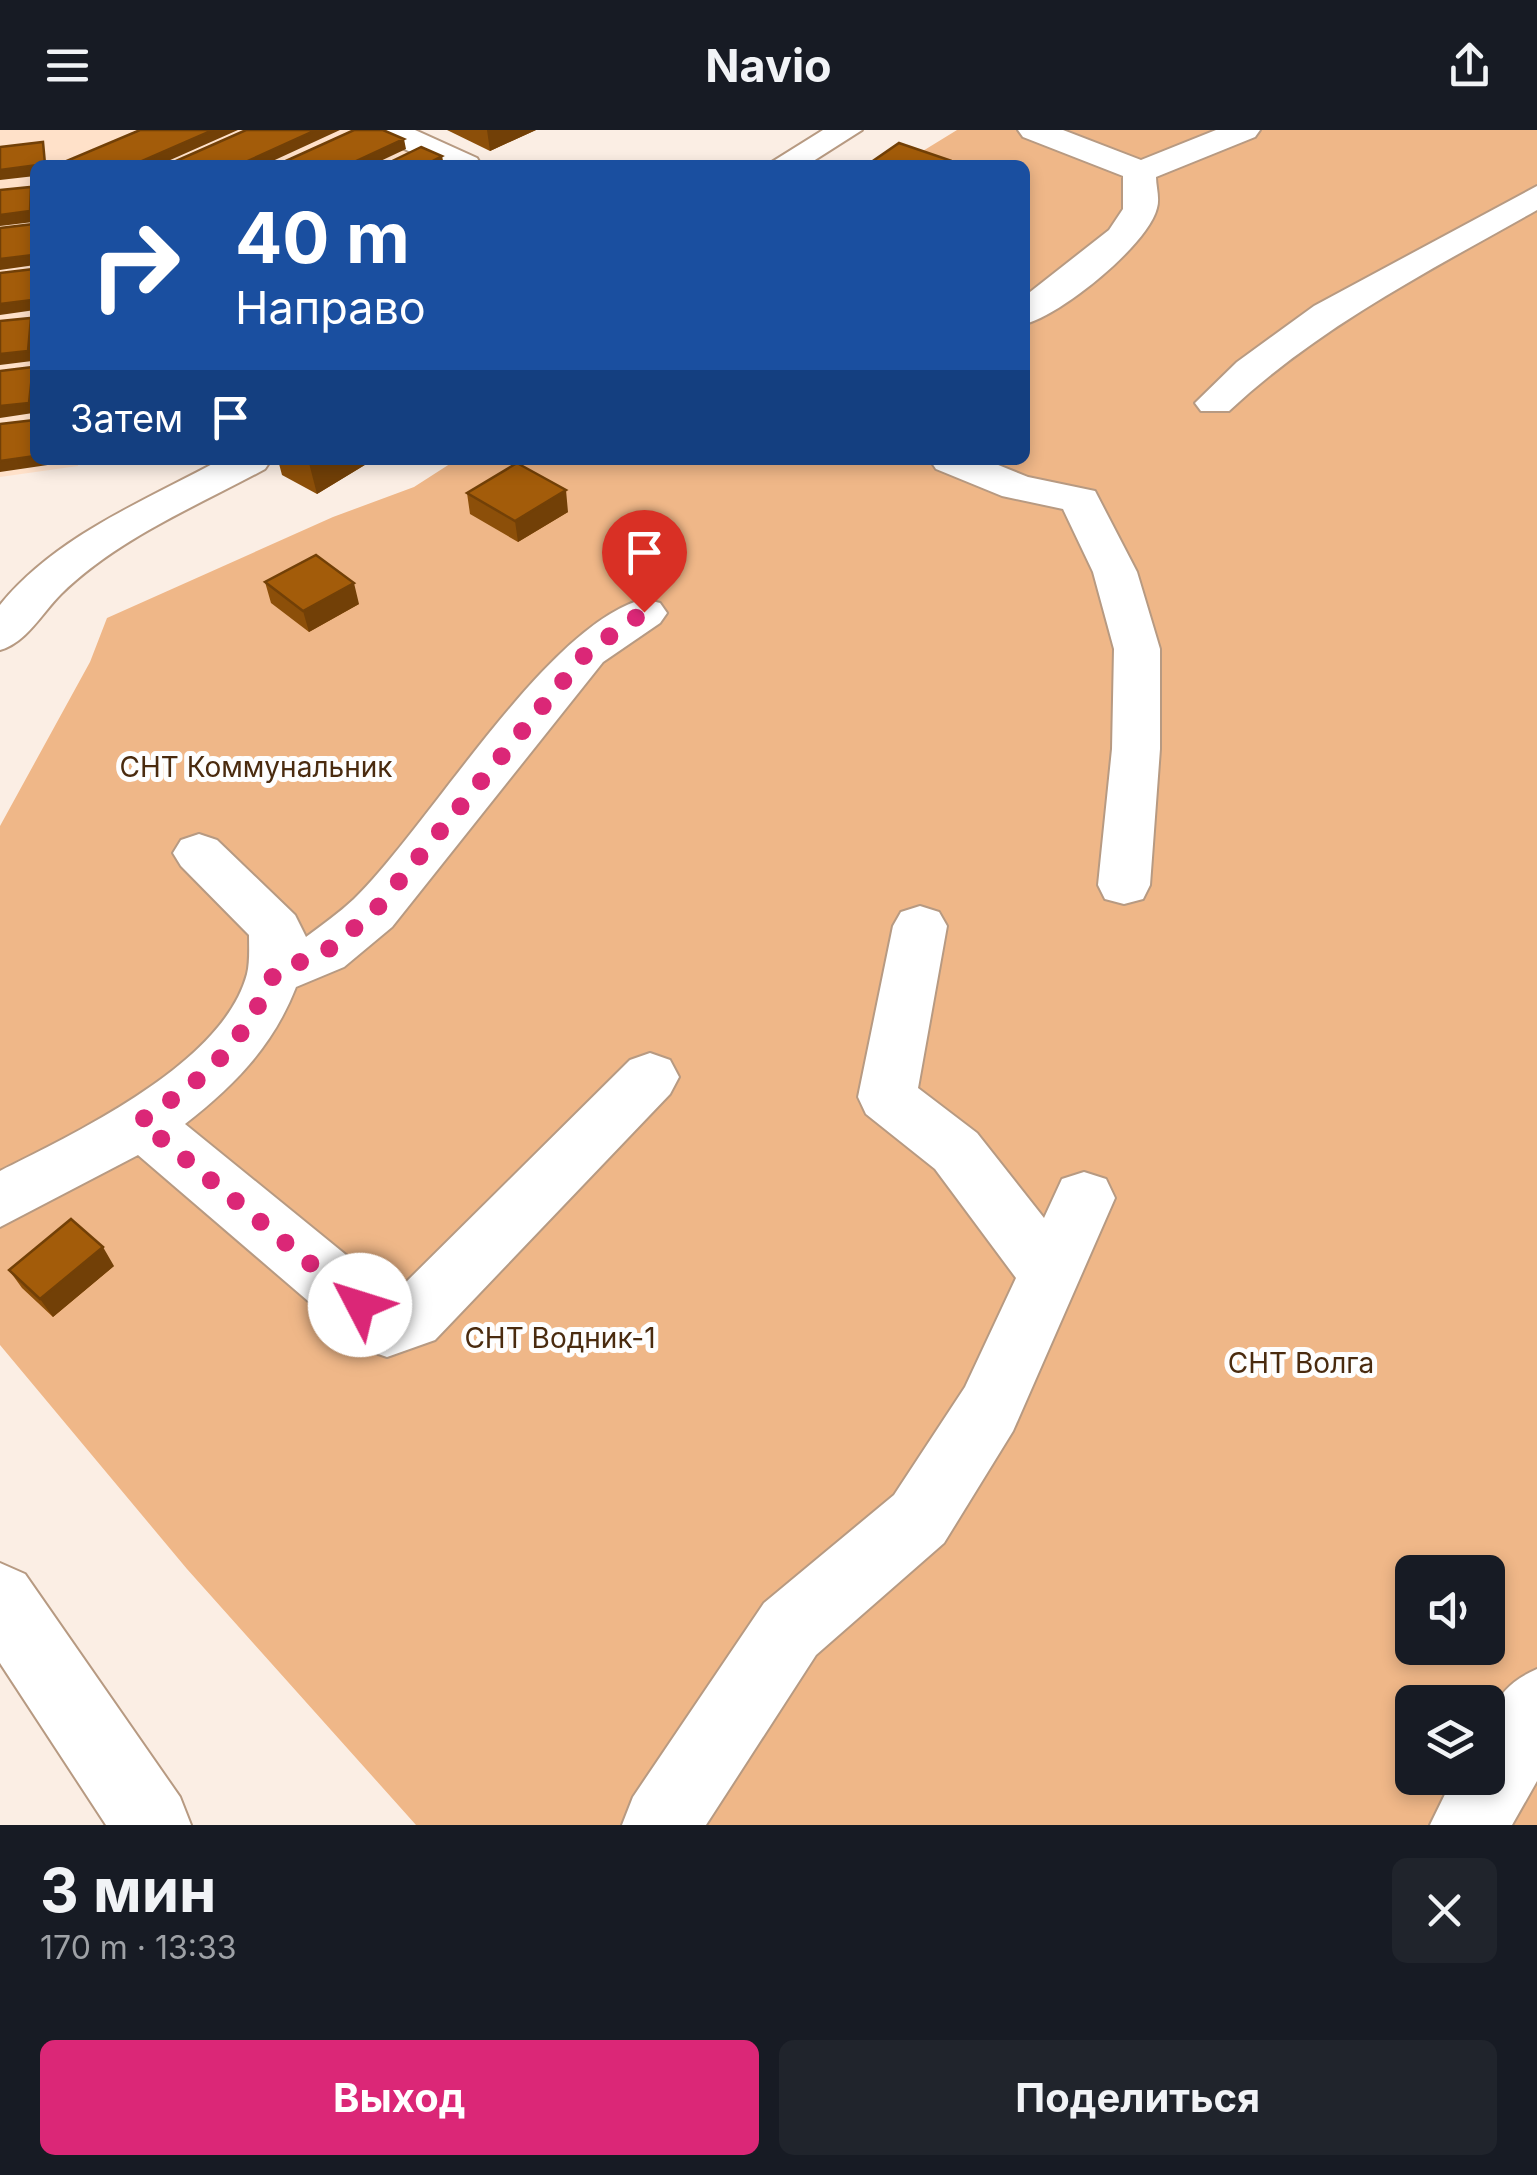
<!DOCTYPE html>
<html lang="ru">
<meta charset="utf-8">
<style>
body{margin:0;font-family:Inter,sans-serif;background:#20242c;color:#f1f3f6;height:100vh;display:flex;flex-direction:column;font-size:38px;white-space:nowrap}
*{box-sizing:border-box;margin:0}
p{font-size:32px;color:#9ea1a6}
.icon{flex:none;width:55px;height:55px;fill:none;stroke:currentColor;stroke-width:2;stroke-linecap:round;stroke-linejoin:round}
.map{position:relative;height:1695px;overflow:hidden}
.panel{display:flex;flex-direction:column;background:#171b24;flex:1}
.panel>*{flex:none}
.banner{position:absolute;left:30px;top:30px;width:1000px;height:305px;border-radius:15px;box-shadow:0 5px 15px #0003;background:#1a4fa0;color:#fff;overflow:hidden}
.controls{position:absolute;left:1395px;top:1425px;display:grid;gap:20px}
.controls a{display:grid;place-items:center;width:110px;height:110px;border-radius:15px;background:#171b24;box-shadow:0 5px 15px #0003;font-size:50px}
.pin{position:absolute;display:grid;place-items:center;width:85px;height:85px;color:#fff;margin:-102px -42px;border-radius:50% 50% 50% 0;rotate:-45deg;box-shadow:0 0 10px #0007}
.pin .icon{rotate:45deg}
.me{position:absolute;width:110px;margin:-55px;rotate:310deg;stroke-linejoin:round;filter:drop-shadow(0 0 8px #0008)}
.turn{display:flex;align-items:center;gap:35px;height:210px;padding:0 40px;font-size:45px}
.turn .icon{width:130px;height:130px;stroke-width:2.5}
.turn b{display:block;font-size:70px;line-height:85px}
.then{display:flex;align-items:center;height:95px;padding:0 40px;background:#0003;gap:20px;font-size:38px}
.round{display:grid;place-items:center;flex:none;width:105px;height:105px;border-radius:15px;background:#20242c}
.head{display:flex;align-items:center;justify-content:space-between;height:170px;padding:0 40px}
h1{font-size:60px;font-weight:700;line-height:75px}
.action{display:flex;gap:20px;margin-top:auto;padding:20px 40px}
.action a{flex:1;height:115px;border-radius:15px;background:#db2777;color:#fff;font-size:40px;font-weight:700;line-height:115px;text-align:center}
.action a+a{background:#20242c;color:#f1f3f6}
header{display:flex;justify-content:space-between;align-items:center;height:130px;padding:0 40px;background:#171b24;font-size:45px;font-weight:700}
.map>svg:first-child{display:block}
.built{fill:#ffe1c9}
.green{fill:#efb788;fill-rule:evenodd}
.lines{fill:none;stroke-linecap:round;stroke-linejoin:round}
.minor-casing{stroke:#b79a82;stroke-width:4}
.minor{fill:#fff;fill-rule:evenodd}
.wall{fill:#8c4f09}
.shaded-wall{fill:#724007}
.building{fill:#a35c0a;stroke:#724007;stroke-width:2.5}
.route{stroke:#db2777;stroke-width:18;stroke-dasharray:0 32.4}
.labels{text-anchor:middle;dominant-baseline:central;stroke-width:10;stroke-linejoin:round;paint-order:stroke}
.park-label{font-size:28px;fill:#4a2b0f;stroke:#fefefe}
</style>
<header><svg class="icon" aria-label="menu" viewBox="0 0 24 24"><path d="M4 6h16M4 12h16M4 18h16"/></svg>Navio<svg class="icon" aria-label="share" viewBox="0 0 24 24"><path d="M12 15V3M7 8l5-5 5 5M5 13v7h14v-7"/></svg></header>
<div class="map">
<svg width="1537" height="1695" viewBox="0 0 1537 1695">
<rect width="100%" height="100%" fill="#fbeee4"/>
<!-- built -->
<path class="built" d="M0,0H372L451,35H35V330H78V336L0,347Z"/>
<!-- green -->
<path class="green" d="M957,0H1537V1695H416L187,1439L0,1215V696L90,532L107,488L333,387L414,357L456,330H1025V35H900ZM1412,1442H1488V1518H1412ZM1412,1572H1488V1648H1412Z"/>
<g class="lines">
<!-- minor casing -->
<g class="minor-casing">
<path id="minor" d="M373,0H415L477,28L481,35H439L378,7Z
M823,0H862L807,35H767Z
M1018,0H1063L1141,30L1216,0H1260L1255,7L1156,47C1156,57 1160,68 1157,78C1148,115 1061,185 1025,194V166L1109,100L1123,79V46L1023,7Z
M1537,56V80C1429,141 1320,196 1229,281H1201L1195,273L1237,232L1314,176Z
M220,330H271L265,339C197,376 118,408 61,464C42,483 26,513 0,520V475C56,406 144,371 220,330Z
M930,330H986L1028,347L1095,361L1137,442L1160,519V619L1150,755L1143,769L1124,774L1105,769L1098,755L1112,619L1114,519L1093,442L1063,379L1002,366L936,339Z
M644,469L660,473L667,483L660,493L603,532L392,797L344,837L296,857C273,916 235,955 185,994L394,1164L630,930L650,923L670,930L679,947L670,964L435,1210L387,1227L364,1219L138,1025L0,1097V1041C77,1002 223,934 247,844C250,832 249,817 249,805L181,736L173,723L181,710L199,704L217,710L295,785L306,807C322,795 339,783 354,769C430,695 547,494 644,469Z
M920,776L939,782L947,796L918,958L977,1003L1044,1088L1062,1049L1084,1042L1106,1049L1115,1068L1013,1301L944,1413L816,1525L706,1695H622L633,1667L764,1473L894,1365L965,1257L1016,1148L935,1039L866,984L858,967L893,796L901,782Z
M0,1433L25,1444L180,1667L191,1695H106L0,1533Z
M1537,1539V1651L1512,1695H1430L1453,1648H1488C1488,1597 1484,1562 1537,1539Z"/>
</g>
<!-- minor -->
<use href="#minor" class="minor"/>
</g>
<!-- wall -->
<path class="wall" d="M447,0H536L490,21Z
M278,330H373L317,364L282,345Z
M467,363L568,382L518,412L470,384Z
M265,452L359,474L309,502L271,473Z
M114,1136L53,1187L22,1158L9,1140Z"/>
<!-- shaded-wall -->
<path class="shaded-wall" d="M213,0H238L159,35H133Z
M316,0H340L264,35H239Z
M487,0H536L490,21Z
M404,9L406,19L372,35H348Z
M442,26L444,35H425Z
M35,35V46L0,50V40Z
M31,57L35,67L33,92L0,96V85Z
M34,94L35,135L0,140V129Z
M34,139L35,180L0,185V174Z
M31,188L35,198L32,231L0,235V224Z
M33,237L35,242V268L33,283L0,288V276Z
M35,326V330H68V332L0,342V331Z
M314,330H373L317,364L309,333Z
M566,360L568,382L518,412L515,391Z
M354,453L359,474L309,502L303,481Z
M103,1117L114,1136L53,1187L40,1169Z"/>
<!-- building -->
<path class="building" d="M140,0H213L133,35H66L64,32Z
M246,0H316L239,35H167Z
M354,0H383L404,9L348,35H277Z
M43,12L45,34L0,40V17Z
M899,13L949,30L940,35H867Z
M421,17L442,26L425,35H384Z
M31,57L30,81L0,85V60Z
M34,94L33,125L0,129V98Z
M34,139L32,170L0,174V143Z
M31,188L28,221L0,224V191Z
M33,237L29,273L0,276V241Z
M35,290V326L0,331V294Z
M517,333L566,360L515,391L467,363Z
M316,425L354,453L303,481L265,452Z
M71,1089L103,1117L40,1169L9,1140Z"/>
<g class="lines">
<!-- route -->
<path class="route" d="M360,1175L140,991C209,946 240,918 275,842L325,822L373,783L587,522L644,482"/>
</g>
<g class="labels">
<!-- park labels -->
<g class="park-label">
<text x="256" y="637">СНТ Коммунальник</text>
<text x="560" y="1208">СНТ Водник-1</text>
<text x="1301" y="1233">СНТ Волга</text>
</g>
</g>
</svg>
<div class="controls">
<a><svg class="icon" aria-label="sound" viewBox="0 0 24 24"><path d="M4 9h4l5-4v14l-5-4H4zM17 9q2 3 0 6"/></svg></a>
<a><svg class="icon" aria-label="layers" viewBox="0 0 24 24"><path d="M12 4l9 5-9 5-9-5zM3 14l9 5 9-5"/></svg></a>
</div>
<div class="pin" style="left:644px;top:482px;background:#d93025"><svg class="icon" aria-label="arrive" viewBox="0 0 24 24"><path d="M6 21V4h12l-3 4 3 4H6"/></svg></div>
<svg class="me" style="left:360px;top:1175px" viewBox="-20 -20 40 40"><circle r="19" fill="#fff"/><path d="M0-13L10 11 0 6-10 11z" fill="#db2777"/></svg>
<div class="banner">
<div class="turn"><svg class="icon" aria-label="right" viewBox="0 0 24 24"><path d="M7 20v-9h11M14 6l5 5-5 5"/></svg><div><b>40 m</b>Направо</div></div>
<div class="then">Затем<svg class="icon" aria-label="arrive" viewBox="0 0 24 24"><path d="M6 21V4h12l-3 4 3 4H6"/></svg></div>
</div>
</div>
<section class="panel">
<div class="head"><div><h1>3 мин</h1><p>170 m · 13:33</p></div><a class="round"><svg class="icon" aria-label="close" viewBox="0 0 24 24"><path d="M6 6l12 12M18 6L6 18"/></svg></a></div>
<div class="action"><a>Выход</a><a>Поделиться</a></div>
</section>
